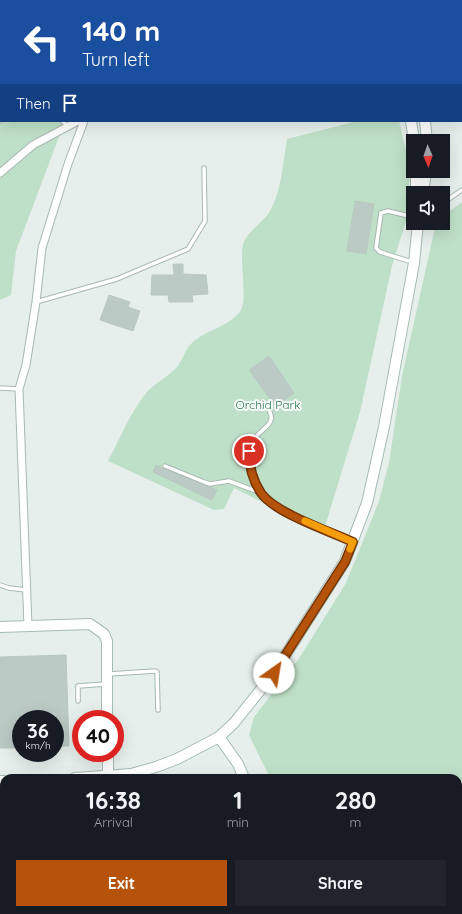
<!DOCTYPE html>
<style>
body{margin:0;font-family:Quicksand,sans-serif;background:#20242c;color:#f1f3f6;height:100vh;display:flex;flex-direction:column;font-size:15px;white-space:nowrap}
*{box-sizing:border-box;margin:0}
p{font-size:13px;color:#9ea1a6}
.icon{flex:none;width:22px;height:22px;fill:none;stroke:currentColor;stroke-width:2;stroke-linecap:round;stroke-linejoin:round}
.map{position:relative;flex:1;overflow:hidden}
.panel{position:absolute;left:0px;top:774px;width:462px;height:140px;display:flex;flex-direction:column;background:#171b24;border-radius:12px 12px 0 0;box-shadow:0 4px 16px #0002}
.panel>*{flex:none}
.hud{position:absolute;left:0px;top:0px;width:462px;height:122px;box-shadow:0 4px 16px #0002;background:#1a4fa0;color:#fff;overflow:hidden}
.needle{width:26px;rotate:178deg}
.fabs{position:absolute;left:406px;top:134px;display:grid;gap:8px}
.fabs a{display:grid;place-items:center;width:44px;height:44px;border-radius:0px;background:#171b24;box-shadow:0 4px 16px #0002;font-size:20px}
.speed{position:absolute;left:12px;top:710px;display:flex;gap:8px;font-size:20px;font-weight:700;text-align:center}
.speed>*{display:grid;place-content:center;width:52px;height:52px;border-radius:50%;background:#171b24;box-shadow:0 4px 16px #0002;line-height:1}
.speed small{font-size:10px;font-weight:400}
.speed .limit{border:6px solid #d22;background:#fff;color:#111}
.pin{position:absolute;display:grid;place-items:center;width:34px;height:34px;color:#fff;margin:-17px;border:2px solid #fff;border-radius:50%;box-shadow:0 1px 4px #0007}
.me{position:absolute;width:44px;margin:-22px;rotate:32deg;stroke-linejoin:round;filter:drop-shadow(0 0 3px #0008)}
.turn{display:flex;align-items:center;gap:14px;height:84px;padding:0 16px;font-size:18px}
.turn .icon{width:52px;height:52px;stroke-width:2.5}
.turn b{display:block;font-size:28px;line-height:34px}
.then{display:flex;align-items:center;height:38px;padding:0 16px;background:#0003;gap:8px;font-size:15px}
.eta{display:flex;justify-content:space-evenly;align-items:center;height:68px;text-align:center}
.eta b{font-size:24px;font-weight:700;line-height:28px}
.primary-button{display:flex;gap:8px;margin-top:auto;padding:8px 16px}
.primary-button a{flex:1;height:46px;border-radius:0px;background:#b45309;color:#fff;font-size:16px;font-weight:700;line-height:46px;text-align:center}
.primary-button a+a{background:#20242c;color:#f1f3f6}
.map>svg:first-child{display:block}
.green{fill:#bfe0c8}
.water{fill:#8ec9d4}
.building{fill:#bbcac4;stroke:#b8c9c2}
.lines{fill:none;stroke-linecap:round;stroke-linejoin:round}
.lane-casing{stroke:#a8b8b2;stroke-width:5.5}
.street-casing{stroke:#a8b8b2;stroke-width:9}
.secondary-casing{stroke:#a4bbb3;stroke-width:12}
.lane{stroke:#fff;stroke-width:3.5}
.street{stroke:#fff;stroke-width:7}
.secondary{stroke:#fff;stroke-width:10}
.route-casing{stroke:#753606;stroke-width:10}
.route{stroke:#b45309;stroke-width:7}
.slow{stroke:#f59e0b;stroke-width:7}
.labels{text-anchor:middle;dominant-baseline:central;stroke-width:4;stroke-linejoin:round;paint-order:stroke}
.park-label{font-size:12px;fill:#2d7a4b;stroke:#f7fbf9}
</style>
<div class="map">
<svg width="462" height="914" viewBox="0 0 462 914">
<rect width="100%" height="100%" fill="#e6efeb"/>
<!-- green -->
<path class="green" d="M0,0L74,1H1V121H65L16,251L11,295L0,300Z
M358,121H399L410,168L407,218L392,266L360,412L323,533L234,488L224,509L214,510L108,461C120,439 130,412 147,392C155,383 168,377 177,367C182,361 184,353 189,346C203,330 225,329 239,313C249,302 239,262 243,245C247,230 265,222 271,209C282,188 283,162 287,139Z
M462,202V792L458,794V778H270L249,735L254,717L300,657L346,583L379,501L389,463L402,376L436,223H443V216Z
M462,867V914H359L367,910H458V869Z"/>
<!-- water -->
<path class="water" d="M0,883H4V910H88L90,914H0Z"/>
<!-- building -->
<path class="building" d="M355,201L374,204L366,254L347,251Z
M173,264H183V274L206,275L208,294L192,295L193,302H169L168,295H151L152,275H174Z
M109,295L130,302L128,307L140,311L133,331L100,320Z
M269,356L294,393L275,406L249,370Z
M156,465L217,490L212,500L153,472Z
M66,655L69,746H55V719H21V748H0V657Z"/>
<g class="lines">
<!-- lane casing -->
<g class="lane-casing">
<path id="lane" d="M305,0L306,1
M367,0L368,1
M391,0L392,1
M222,1V0
M0,121L1,120
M62,121L68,126
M443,203L462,190
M412,262L380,252L376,248L381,213L388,211L413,217
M36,302L117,279L188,249L205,221L204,168
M0,388L19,389
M264,402C282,426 262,425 252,442C241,461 257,490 271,503C290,519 329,531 352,541
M165,466L204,482L210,484L229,481L261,493
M0,585L9,588L26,590
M109,674L155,671L157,672L158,710
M78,701V686L106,684"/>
</g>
<!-- street casing -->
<g class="street-casing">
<path id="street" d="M87,0V1
M442,0V1
M0,173L33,145L78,121
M28,626L19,389L26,365L36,302L42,248L68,164L84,121"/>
</g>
<!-- secondary casing -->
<g class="secondary-casing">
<path id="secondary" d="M411,121L414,141
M425,121L427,141
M416,193V171
M423,193L426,171
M0,627L90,624L104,634L107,641V719
M219,737L238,764L244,778
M108,753V777
M75,778L131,774L156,767L177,759L219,737L234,723L274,673L345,561L367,503L384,427L414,263L418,223
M0,781H4
M458,837L462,835
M277,914L289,910
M314,914L323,910"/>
</g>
<!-- lane -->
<use href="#lane" class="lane"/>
<!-- street -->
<use href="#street" class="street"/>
<!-- secondary -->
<use href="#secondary" class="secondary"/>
</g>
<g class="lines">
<!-- route casing -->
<g class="route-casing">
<path id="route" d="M249,451C249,465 253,481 261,493C275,513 329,531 353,542L345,562L274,673"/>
</g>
<!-- route -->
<use href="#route" class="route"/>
<!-- slow -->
<path class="slow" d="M305,521L353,542L350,549"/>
</g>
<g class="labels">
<!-- park labels -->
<g class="park-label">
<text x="268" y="404">Orchid Park</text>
</g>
</g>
</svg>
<div class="fabs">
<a><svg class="needle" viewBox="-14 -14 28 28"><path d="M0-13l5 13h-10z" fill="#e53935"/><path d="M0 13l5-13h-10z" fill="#9ea1a6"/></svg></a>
<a><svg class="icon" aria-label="sound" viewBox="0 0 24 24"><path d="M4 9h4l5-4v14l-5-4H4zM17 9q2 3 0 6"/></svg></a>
</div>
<div class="speed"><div>36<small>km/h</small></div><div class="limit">40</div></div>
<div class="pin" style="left:249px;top:451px;background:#d93025"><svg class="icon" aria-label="arrive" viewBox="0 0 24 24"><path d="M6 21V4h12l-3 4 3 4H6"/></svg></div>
<svg class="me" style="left:274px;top:673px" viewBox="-20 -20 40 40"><circle r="19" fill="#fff"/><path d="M0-13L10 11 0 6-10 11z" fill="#b45309"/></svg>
<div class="hud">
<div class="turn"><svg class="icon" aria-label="left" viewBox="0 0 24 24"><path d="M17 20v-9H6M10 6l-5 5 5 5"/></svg><div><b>140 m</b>Turn left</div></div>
<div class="then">Then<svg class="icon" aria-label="arrive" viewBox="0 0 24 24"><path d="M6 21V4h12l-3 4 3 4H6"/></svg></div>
</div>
<section class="panel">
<div class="eta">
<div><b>16:38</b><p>Arrival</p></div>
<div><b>1</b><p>min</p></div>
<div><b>280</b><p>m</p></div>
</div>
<div class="primary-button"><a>Exit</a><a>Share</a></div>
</section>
</div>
